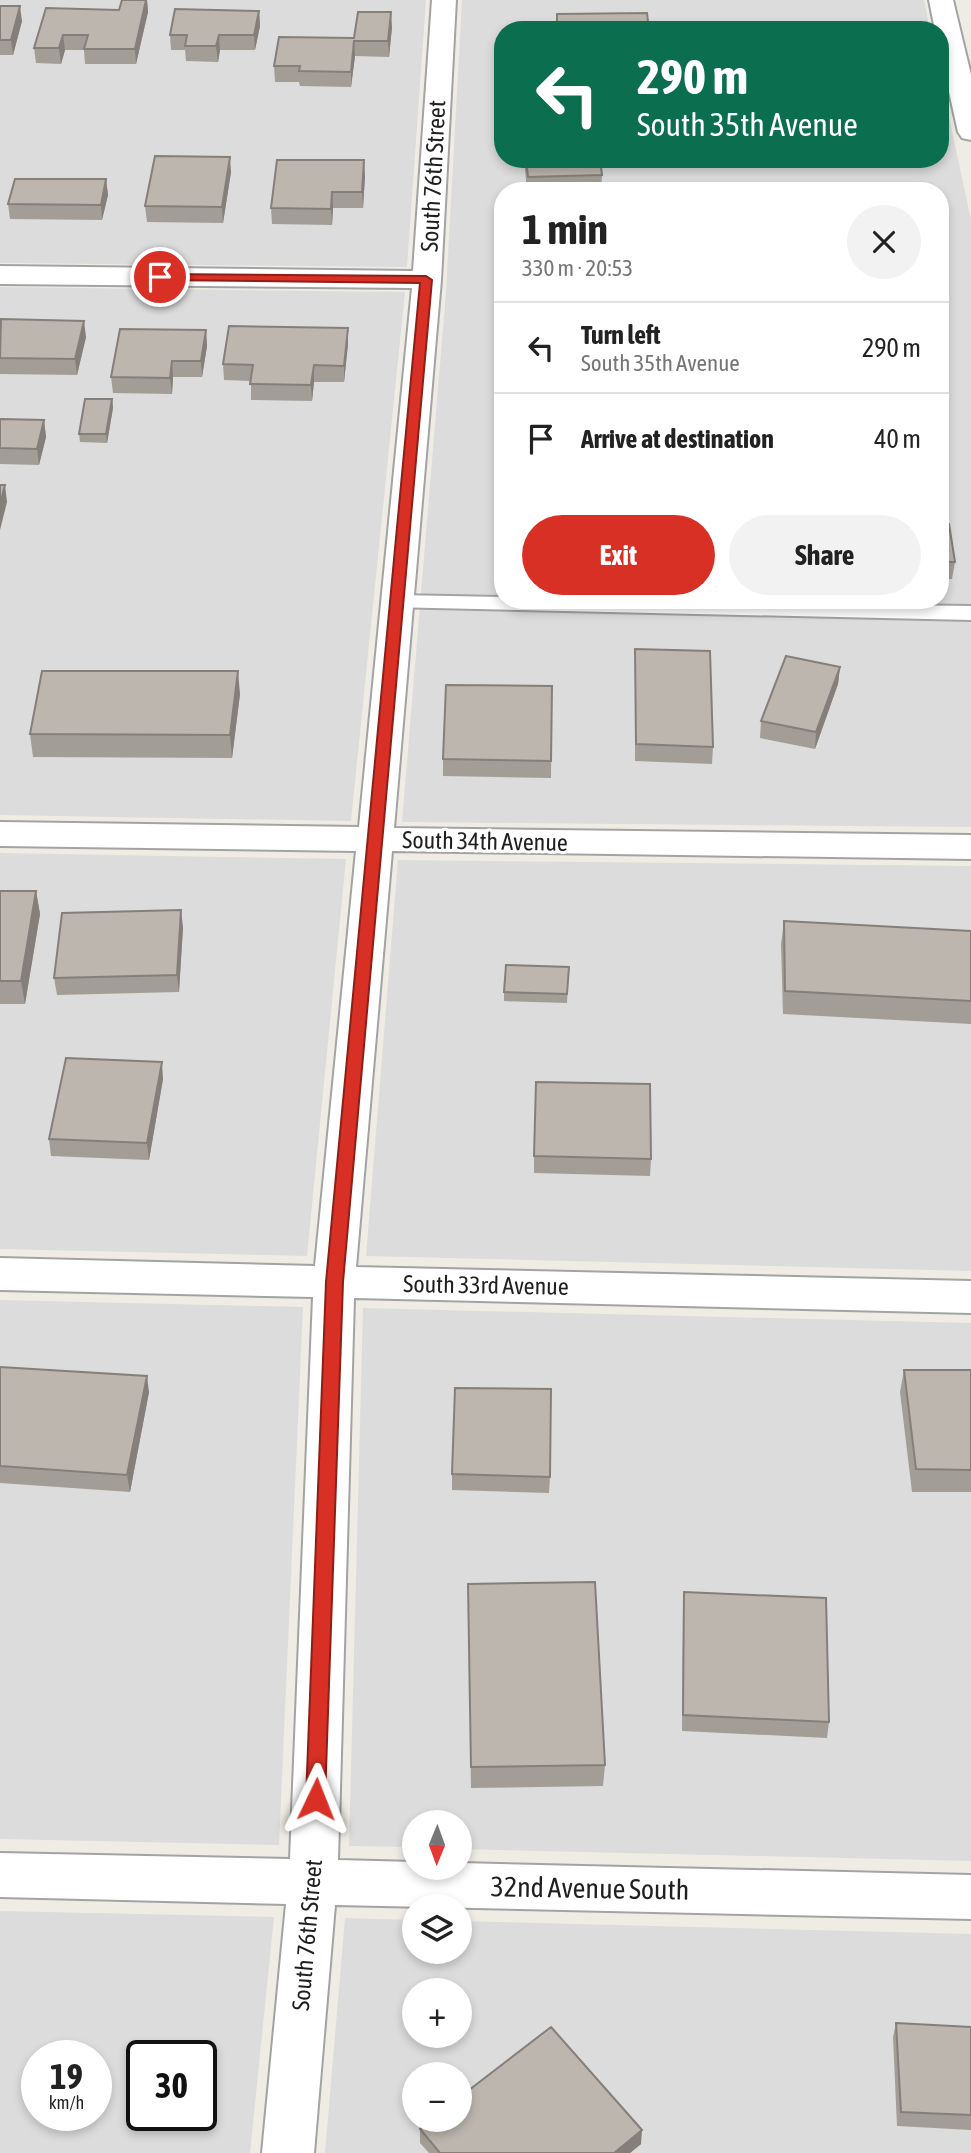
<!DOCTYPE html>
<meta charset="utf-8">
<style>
body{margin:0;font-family:"Asap Condensed",sans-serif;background:#f2f2f2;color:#222;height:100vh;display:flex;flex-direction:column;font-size:26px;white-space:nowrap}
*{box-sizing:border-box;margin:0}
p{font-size:23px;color:#767676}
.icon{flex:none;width:38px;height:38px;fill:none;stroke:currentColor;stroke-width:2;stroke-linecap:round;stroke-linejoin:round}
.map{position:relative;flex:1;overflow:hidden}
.drawer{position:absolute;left:494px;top:182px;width:455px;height:427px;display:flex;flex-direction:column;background:#fff;border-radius:28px;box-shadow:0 4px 10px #0003}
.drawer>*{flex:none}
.guide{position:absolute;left:494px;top:21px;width:455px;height:147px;border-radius:28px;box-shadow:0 4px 10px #0003;background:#0b6e4f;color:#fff;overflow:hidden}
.needle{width:46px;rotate:181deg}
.buttons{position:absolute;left:402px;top:1810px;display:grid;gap:14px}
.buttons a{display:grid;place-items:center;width:70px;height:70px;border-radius:50%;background:#fff;box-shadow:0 4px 10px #0003;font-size:35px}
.speed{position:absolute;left:21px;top:2040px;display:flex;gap:14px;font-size:35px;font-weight:700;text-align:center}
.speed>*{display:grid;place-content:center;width:91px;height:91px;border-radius:50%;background:#fff;box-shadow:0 4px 10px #0003;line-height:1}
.speed small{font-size:18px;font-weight:400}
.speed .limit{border:4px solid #111;border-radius:10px;background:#fff;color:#111}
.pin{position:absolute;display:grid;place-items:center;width:60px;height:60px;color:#fff;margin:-30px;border:4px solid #fff;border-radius:50%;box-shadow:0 2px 7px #0007}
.me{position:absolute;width:77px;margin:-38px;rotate:2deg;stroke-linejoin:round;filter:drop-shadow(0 0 5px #0008)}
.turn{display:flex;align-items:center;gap:24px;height:147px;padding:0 28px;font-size:32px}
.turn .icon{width:91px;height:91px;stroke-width:2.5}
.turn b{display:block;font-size:49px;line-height:60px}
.round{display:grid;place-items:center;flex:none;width:74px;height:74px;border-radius:37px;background:#f2f2f2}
.summary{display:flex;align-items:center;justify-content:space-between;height:119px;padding:0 28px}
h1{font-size:42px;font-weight:700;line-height:52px}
.cta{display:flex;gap:14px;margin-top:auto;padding:14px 28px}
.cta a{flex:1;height:80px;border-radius:42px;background:#d93025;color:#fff;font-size:28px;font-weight:700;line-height:80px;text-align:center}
.cta a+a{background:#f2f2f2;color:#222}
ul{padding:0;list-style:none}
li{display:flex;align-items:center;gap:21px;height:91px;padding:0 28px;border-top:2px solid #e0e0e0}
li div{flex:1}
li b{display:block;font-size:26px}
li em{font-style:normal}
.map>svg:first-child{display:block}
.residential{fill:#dddcdc;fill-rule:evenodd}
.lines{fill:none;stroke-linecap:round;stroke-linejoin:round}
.lane-casing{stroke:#a3a3a3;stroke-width:4}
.street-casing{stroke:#a3a3a3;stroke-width:4}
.lane{fill:#fff;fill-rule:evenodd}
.street{fill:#fff;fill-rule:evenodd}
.wall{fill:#a29d96}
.shaded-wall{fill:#847f7a}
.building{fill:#bcb6af;stroke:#847f7a;stroke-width:2}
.route{fill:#d93025;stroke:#8d1f18;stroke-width:2}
.labels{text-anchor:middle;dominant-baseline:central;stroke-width:6;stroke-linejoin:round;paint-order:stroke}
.street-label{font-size:24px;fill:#1f1f1f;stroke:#fff}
.near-street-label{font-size:28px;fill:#1f1f1f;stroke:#fff}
</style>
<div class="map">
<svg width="971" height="2153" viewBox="0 0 971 2153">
<rect width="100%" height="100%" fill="#efece6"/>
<!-- residential -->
<path class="residential" d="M0,0H426L407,267L0,263Z
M462,0H924L930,30H502V159H940V75L971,220V827L402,822L446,292ZM502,191H940V600H502Z
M0,287L405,292L351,821L0,815Z
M0,853L346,859L307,1256L0,1249Z
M398,860L971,866V1271L366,1256Z
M0,1300L303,1307L279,1845L0,1839Z
M363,1308L971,1323V1861L460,1849V1822H415V1847L349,1846Z
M0,1911L274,1917L250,2153H0ZM37,2056H96V2116H37ZM201,2056V2116H142V2056Z
M345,1918L415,1920V1951H460V1921L971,1934V2153H325ZM415,1990H460V2035H415ZM415,2074H460V2119H415Z"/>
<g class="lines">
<!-- lane casing -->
<g class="lane-casing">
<path id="lane" d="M397,595L502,597V600L971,606V620L389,607L386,602Z"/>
</g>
<!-- street casing -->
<g class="street-casing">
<path id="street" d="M432,0H456L441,280L394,828L971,835V859L392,851L356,1267L971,1281V1313L354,1298L338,1860L415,1862V1867H460V1863L971,1875V1919L335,1905L314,2153H262L286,1904L0,1897V1853L290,1859L313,1297L0,1290V1258L315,1266L356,851L0,846V822L359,827L412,288L0,284V266L413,271Z
M929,0H953L971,75V140L962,138L958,132L940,51V30H935Z"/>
</g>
<!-- lane -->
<use href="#lane" class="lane"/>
<!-- street -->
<use href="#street" class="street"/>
</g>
<!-- wall -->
<path class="wall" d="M122,0H147L148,12L136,64H85L84,50H65L61,64L36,63L34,48L119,10Z
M0,6L22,21L13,55H0Z
M259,11L260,26L255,50H220L218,62L186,61L185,50H171L170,35Z
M392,27L389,57L355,56L351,87L300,86L299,82H275L274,66L354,38Z
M524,159H600L602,175L601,191H527Z
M231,172L223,223L147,222L145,206Z
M365,176L363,208H333L332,225L272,224L271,208Z
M106,179L108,195L102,220L10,219L8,204Z
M0,322L86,337L77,375L0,374Z
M348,328V344L344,382H314L312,401L251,400V381L224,380L223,364Z
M206,330L207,346L202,377H173L172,394L113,393L111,377Z
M112,399L113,408L107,443L80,442L79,434Z
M0,419L44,420L46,437L39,465L0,464Z
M940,524L955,562L952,579H940Z
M635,649L713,747L712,764L635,761Z
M840,667L838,684L815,749L760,738L761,721Z
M552,686L551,778L443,776V759Z
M240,694L232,758L33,757L30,734Z
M0,891H36L40,914L25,1004H0Z
M784,921L971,931V1024L783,1014L781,944Z
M183,927L179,992L57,995L54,978Z
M569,967L567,1003L504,1001V992Z
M163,1079L149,1160L51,1156L49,1139Z
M534,1156L651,1159L650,1176L534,1173Z
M0,1367L149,1392L130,1492L0,1483Z
M904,1370H971V1492H912L900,1392Z
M452,1474L550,1477L549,1493L452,1490Z
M468,1584L605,1765L603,1786L471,1788Z
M684,1592L829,1722L827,1738L682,1731L683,1608Z
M896,2023L971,2027V2130L897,2126L893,2037Z
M420,2129L641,2144L630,2153H429L420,2143Z"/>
<!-- shaded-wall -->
<path class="shaded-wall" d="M146,0H147L148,12L136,64L135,49Z
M20,6L22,21L13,55L11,40Z
M259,11L260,26L255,50L254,35Z
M391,12L392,27L389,57L388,41Z
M63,35L65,50L61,64L59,48Z
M219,35L220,50L218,62L216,46Z
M354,41L355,56L351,87V72Z
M230,157L231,172L223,223L222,207Z
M364,160L365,176L363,208L362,192Z
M106,179L108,195L102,220L101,205Z
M332,192L333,208L332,225L331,209Z
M84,321L86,337L77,375L75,359Z
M348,328V344L344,382V366Z
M206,330L207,346L202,377L201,361Z
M172,361L173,377L172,394L170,378Z
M314,365V382L312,401L311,385Z
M112,399L113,408L107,443L106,434Z
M44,420L46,437L39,465L37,449Z
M5,485L7,502L0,530V504Z
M840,667L838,684L815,749L816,732Z
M238,671L240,694L232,758L230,735Z
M36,891L40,914L25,1004L21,981Z
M181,910L183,927L179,992L177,975Z
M162,1062L163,1079L149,1160L147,1143Z
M147,1376L149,1392L130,1492L127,1475Z
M642,2130L641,2144L630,2153H614Z"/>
<!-- building -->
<path class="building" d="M122,0H146L135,49H84L88,35H63L59,48H34L46,8L119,10Z
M0,6H20L11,40H0Z
M175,9L259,11L254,35H219L216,46H185L187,35H170Z
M358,12H391L388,41H354L351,72L299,71L300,66H274L279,37L354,38Z
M647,13L649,30H557V14Z
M737,22H798L799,30H737Z
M155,156L230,157L222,207L145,206Z
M526,159H600L602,175L528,177Z
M277,160H364L362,192H332L331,209L271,208Z
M15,179H106L101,205L8,204Z
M1,319L84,321L75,359L0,358Z
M229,326L348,328L344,366L314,365L311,385L250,384L253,365L223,364Z
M120,329L206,330L201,361H172L170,378L111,377Z
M85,399H112L106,434H79Z
M0,419L44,420L37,449L0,448Z
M0,485H5L0,504Z
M940,524H949L955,562H940Z
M635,649L710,651L713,747L636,744Z
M786,656L840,667L816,732L761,721Z
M42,671H238L230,735L30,734Z
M446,685L552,686L551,761L443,759Z
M0,891H36L21,981H0Z
M181,910L177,975L54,978L62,913Z
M784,921L971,931V1001L785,991Z
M506,965L569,967L567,994L504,992Z
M66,1058L162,1062L147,1143L49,1139Z
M536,1082L650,1084L651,1159L534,1156Z
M0,1367L147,1376L127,1475L0,1466Z
M904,1370H971V1470L916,1469Z
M455,1388L551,1389L550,1477L452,1474Z
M595,1582L605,1765L471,1767L468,1584Z
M684,1592L826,1598L829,1722L683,1715Z
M896,2023L971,2027V2115L901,2112Z
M551,2027L642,2130L614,2153H440L420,2129L432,2119H460V2097Z"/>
<!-- route -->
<path class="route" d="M156,274L426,276L432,280L343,1282L325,1799L322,1806L316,1808L309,1806L306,1799L326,1282L420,283L160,280L156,279Z"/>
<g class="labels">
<!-- street labels -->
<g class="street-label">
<text transform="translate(433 176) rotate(-87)">South 76th Street</text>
<text transform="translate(485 841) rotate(1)">South 34th Avenue</text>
<text transform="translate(486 1285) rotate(1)">South 33rd Avenue</text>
<text transform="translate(307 1935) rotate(-85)">South 76th Street</text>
</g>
<!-- near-street labels -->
<g class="near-street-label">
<text transform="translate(590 1888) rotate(1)">32nd Avenue South</text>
</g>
</g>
</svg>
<div class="buttons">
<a><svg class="needle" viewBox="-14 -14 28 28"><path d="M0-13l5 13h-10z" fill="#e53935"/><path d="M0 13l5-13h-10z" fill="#767676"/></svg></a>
<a><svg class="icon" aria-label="layers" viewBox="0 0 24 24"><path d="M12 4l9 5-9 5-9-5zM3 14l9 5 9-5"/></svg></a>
<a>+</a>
<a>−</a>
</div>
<div class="speed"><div>19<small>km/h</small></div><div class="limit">30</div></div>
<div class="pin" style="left:160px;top:277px;background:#d93025"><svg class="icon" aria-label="arrive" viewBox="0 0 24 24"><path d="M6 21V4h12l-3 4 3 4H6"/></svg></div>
<svg class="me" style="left:316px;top:1799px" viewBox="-20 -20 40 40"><path d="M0-17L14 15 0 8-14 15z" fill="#d93025" stroke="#fff" stroke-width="4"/></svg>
<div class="guide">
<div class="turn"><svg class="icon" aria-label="left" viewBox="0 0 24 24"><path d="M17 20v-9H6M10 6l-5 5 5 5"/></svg><div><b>290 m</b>South 35th Avenue</div></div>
</div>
<section class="drawer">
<div class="summary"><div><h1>1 min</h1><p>330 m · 20:53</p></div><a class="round"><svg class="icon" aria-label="close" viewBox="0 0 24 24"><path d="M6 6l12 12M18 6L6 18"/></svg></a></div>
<ul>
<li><svg class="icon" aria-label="left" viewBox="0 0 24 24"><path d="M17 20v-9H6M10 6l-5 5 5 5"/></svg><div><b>Turn left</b><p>South 35th Avenue</p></div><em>290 m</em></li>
<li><svg class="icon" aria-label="arrive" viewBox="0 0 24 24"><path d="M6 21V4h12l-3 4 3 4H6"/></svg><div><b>Arrive at destination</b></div><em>40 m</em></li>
</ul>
<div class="cta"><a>Exit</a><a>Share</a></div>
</section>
</div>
